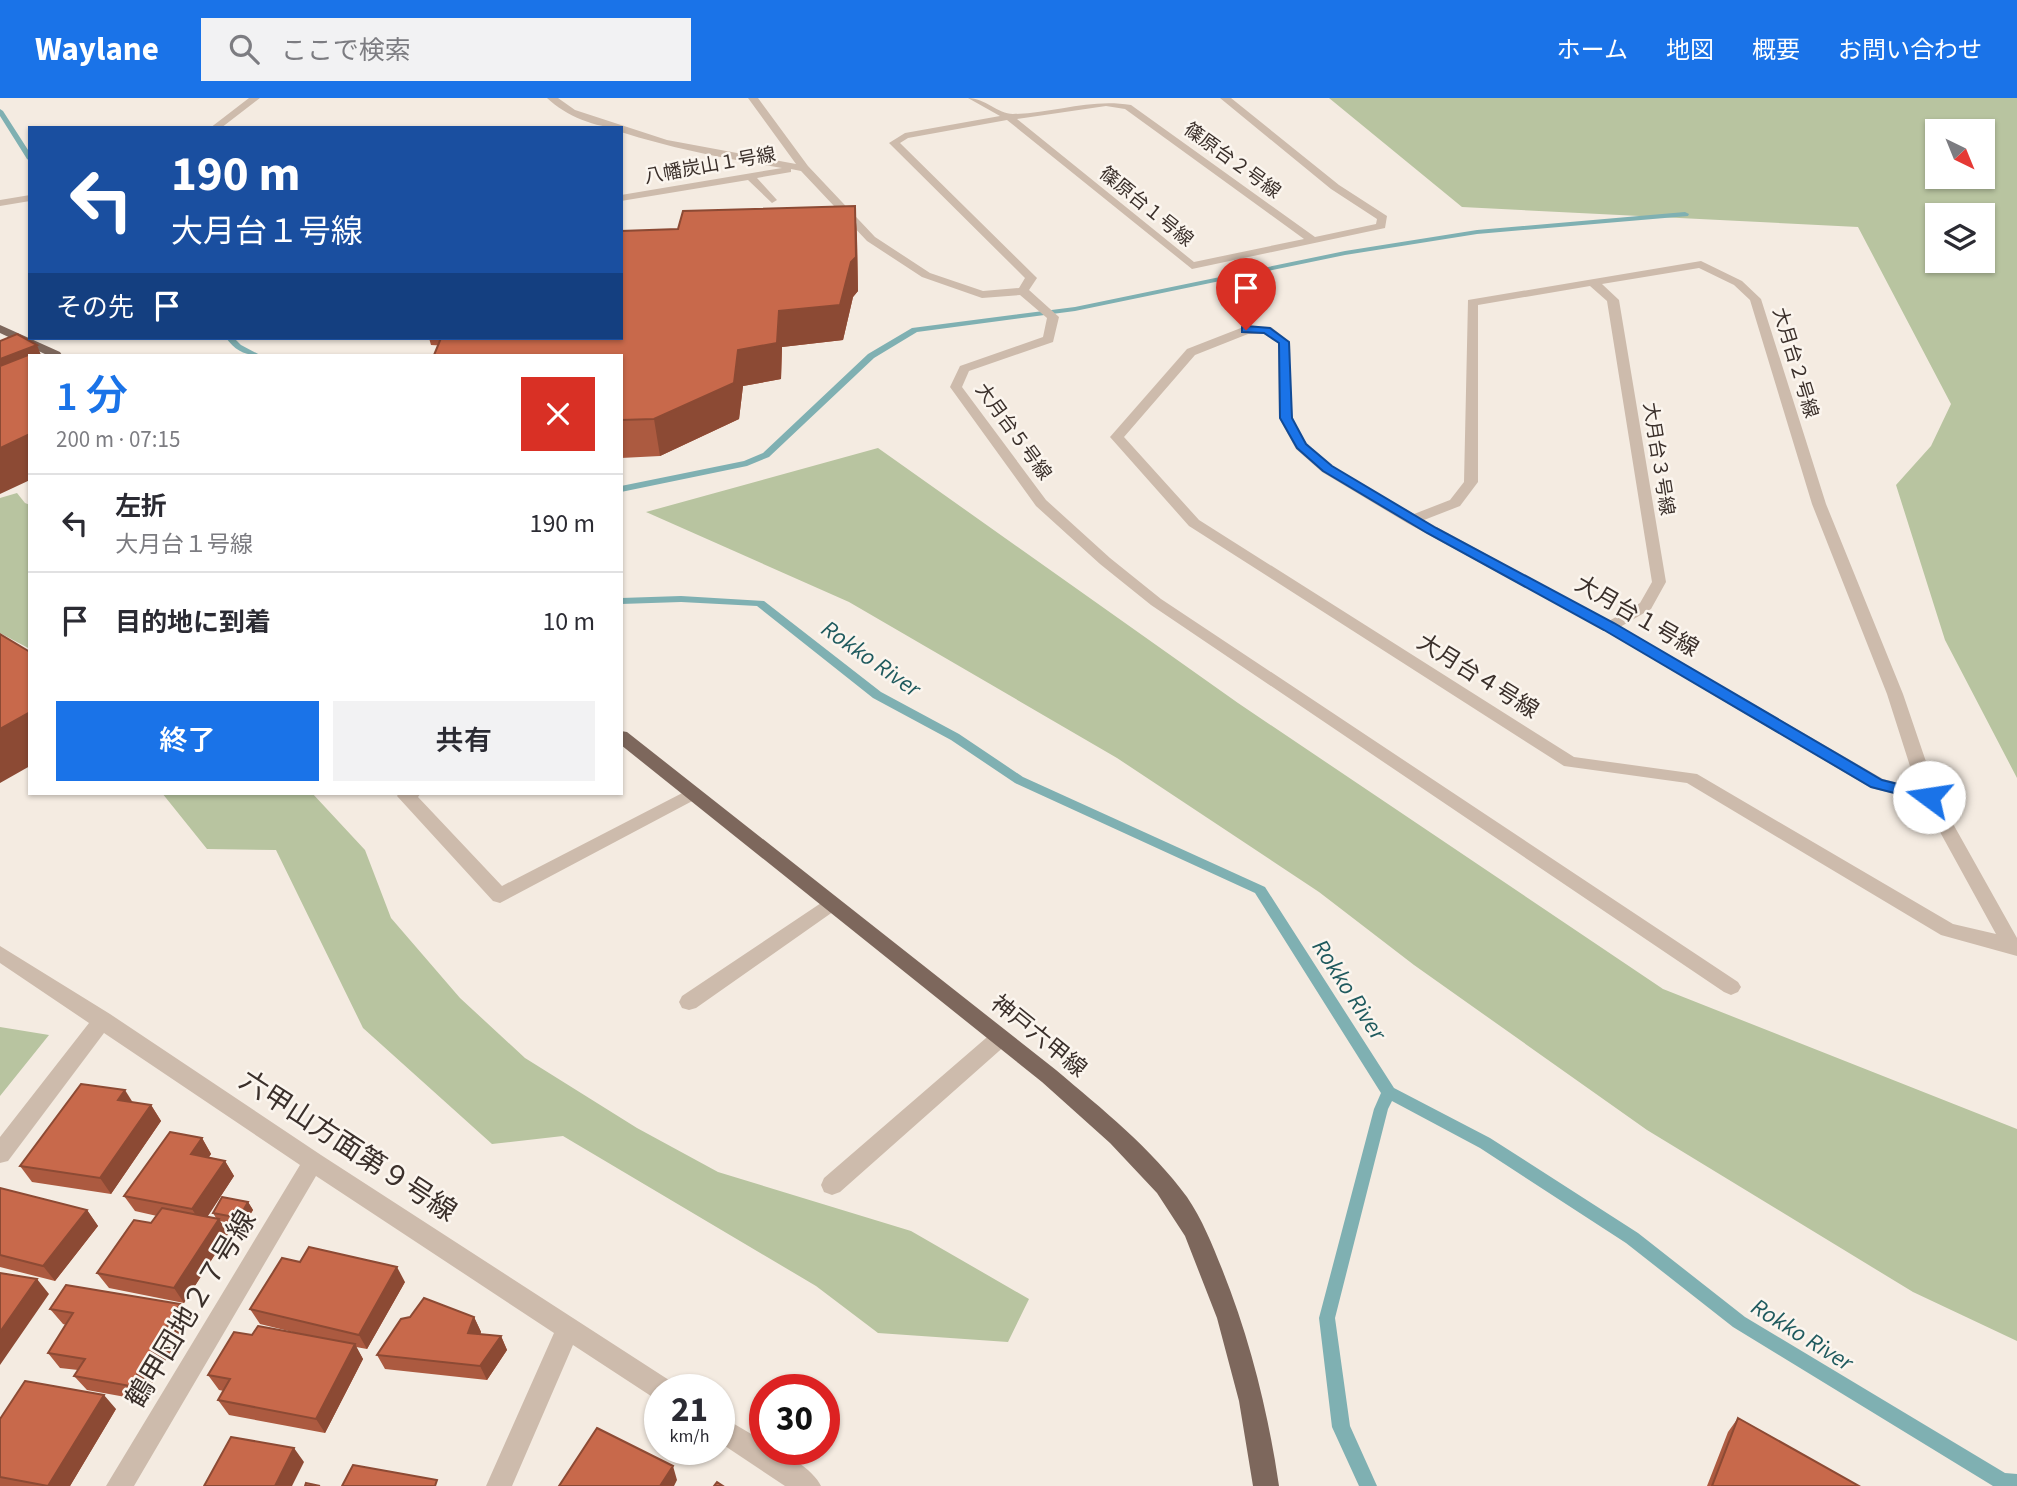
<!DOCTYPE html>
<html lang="ja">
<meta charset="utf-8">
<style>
body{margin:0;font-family:"Source Sans 3","Noto Sans JP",sans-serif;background:#f2f2f3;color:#2b2b33;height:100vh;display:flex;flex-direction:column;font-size:26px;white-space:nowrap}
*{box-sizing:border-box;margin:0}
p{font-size:23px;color:#7c7c81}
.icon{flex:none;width:38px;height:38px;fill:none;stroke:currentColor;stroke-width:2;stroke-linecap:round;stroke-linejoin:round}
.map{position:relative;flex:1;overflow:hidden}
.drawer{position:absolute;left:28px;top:256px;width:595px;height:441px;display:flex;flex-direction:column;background:#fff;border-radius:0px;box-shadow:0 2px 5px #0004}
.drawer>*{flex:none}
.guide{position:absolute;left:28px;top:28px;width:595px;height:214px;border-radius:0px;box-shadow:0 2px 5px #0004;background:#1a4fa0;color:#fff;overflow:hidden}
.needle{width:46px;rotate:137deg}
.tools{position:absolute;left:1925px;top:21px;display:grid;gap:14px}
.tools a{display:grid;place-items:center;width:70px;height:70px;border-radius:0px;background:#fff;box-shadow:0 2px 5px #0004;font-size:35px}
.speed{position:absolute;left:644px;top:1276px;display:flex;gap:14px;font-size:35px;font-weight:700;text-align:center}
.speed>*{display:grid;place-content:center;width:91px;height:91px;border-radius:50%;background:#fff;box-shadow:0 2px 5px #0004;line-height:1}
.speed small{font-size:18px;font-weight:400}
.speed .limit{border:10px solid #d22;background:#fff;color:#111}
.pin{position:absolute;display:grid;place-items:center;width:60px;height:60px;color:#fff;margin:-72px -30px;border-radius:50% 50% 50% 0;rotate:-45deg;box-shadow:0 0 7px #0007}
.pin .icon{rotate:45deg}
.me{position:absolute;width:77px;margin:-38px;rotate:284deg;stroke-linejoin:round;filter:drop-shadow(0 0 5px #0008)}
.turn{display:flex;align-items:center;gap:24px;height:147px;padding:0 28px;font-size:32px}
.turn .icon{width:91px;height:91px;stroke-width:2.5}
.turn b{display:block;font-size:49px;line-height:60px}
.then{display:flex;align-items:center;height:66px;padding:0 28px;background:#0003;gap:14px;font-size:26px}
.round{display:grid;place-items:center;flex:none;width:74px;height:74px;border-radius:0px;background:#f2f2f3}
.summary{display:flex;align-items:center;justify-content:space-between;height:119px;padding:0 28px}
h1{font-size:42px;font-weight:600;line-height:52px;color:#1a73e8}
.cta{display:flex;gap:14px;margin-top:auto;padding:14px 28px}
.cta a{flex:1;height:80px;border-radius:0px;background:#1a73e8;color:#fff;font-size:28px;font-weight:600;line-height:80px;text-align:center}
.cta a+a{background:#f2f2f3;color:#2b2b33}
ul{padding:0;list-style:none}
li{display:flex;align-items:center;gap:21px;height:98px;padding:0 28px;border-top:2px solid #e1e1e2}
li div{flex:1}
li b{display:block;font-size:26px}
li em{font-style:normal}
header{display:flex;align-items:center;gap:42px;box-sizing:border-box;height:98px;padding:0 35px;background:#1a73e8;color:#fff}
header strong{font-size:33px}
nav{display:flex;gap:38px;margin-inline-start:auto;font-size:24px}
.search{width:490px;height:63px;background:#f2f2f3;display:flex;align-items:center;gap:18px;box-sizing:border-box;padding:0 24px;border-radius:0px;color:#7c7c81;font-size:26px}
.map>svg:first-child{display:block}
.green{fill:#b8c4a0;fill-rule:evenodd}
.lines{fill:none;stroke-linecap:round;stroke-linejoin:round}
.stream{fill:#7fb0b2;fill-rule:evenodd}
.minor{fill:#cdbbac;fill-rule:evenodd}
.major{fill:#7d675c;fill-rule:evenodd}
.wall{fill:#ac5a40}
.shaded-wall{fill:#8c4a34}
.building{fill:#c8694b;stroke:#8c4a34;stroke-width:2}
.route{fill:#1a73e8;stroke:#114b97;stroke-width:2}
.labels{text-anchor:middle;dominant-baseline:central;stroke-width:5;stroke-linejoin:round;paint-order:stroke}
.far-street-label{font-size:19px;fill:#3b302b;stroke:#fbf5ee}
.street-label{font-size:23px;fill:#3b302b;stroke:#fbf5ee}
.water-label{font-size:24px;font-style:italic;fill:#1f5a5e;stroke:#fbf5ee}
.near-street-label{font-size:28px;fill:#3b302b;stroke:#fbf5ee}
</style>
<header>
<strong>Waylane</strong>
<div class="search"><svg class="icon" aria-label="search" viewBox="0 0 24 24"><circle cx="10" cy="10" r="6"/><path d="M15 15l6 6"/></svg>ここで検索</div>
<nav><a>ホーム</a><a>地図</a><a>概要</a><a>お問い合わせ</a></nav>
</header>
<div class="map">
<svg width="2017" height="1388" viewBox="0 0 2017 1388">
<rect width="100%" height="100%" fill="#f4ebe1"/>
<!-- green -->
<path class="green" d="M1329,0H2017V680L1945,542L1896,387L1931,348L1951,306L1858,129L1462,109ZM1937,33H1983V79H1937ZM1937,117H1983V163H1937Z
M878,350L1238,605L1663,891L2017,1031V1243L1913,1194L1647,1032L1414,867L1319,794L1117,660L849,504L646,414Z
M17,395L25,405L30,407V551L0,535V400Z
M162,695H312L365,752L391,820L460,900L525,960L637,1030L718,1074L911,1133L1029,1201L1008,1244L878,1235L816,1188L563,1038L492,1046L363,930L276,752L207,751Z
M0,929L49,937L0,998Z"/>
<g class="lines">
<!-- stream -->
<path class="stream" d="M0,11L3,13L30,55V63L27,61L0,18Z
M1685,114L1689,116L1688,118L1477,136L1345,157L1075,213L917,234L874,260L769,359L747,368L621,394V388L744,363L763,355L868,256L912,230L1075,209L1345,153L1477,132Z
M226,240H234L241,247L260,257C245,258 235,252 226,240Z
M681,498L764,503L881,594L959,636L1023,679L1265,789L1394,990L1490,1040L1638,1135L1745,1219L2005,1375L2017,1376V1388H1993L1733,1229L1626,1145L1480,1050L1392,1003L1388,1011L1335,1220L1350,1328L1377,1388H1359L1332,1329L1319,1220L1374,1011L1381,995L1255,795L1015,685L951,642L873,600L757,508L681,504L621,506V500Z"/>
<!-- minor -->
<path class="minor" d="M249,0H260L221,30H210Z
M547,0H558L575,12L667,42L796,66L748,0H758L808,68L875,139L930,175L983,193L1019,190L1025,180L889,45L905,35L1000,18L968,0C985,0 998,16 1013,16C1054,15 1091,0 1131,7L1315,139L1376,126L1377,121L1331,91L1220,0H1231L1339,87L1387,118L1385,130L1192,171L1007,22L908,40L900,45L1035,178L1037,180L1029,192L1059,219L1053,244L969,273L962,289L1046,402L1110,460L1161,501L1738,884L1741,889L1738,894L1731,897L1724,894L1151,507L1100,466L1036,408L950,289L960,268L1043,239L1047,220L1020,197L982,200L922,179L867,143L801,73L791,71V74L757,80L777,102L772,105L748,82L621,103V97L782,70C728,61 674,51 621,34V30C596,30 566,18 547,0ZM1106,8L1125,11L1304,141L1194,164L1017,21Z
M30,97V103L0,108V102Z
M1701,163L1742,183L1761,201L1826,406L1903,596L1938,699L2017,840V858L1941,837L1687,685L1564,668L1189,428L1110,339L1187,251L1246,228L1271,229L1290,244C1291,264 1288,303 1293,320C1305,364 1377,395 1414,416L1450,402L1464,384L1468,202ZM1699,170L1734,187L1750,202L1812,406L1887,596L1917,690L1883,681L1620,529L1651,511L1666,484L1619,202L1602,186ZM1590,188L1607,203L1652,484L1640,505L1609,523L1424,422L1460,408L1478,384V207ZM1248,236H1264L1278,245L1279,320L1296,351L1322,374L1407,425L1604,532L1871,690L1923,703L1996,836L1953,826L1697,676L1574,659L1199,422L1124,339L1195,257Z
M692,690L698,692L701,696L698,700L500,805L493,803L397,698L399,695H421L418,699L502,788Z
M830,799L837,801L839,806L837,811L696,910L689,912L682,910L679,904L682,898Z
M0,848L110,916L321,1057L672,1284L675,1292H660V1303L654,1300L573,1247L512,1388H486L554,1235L316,1078L134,1388H106L300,1067L104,935L8,1063L0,1065V1039L89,925L0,865Z
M1000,932L1007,934L1010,940L1007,946L840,1094L832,1097L824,1094L821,1087L824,1080L993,934Z
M719,1317L765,1344V1351C782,1351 814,1372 821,1388H785L719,1344Z"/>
<!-- major -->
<path class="major" d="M0,227L60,254L62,257H47L0,235Z
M621,633L627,634L1056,972C1102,1011 1151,1050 1187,1099C1202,1121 1212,1146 1222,1171C1250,1241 1268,1313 1279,1388H1253L1239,1303L1217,1220L1185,1138L1157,1095L1110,1045L1042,984L621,647Z"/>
</g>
<!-- wall -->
<path class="wall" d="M855,108L857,141L858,193L853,199L843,242L782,249L781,281L743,288L739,321L660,358L621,360V257L431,247L429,240H621L678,131Z
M133,1005L151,1007L161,1023L111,1096L32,1084L20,1068Z
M202,1040L211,1056L209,1059L225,1063L234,1078L207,1119L216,1120L213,1115L248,1104L253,1112L243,1128L220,1123L228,1136L184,1205L109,1190L97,1175L151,1125L157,1118L135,1113L124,1098Z
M0,1090L87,1112L98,1128L55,1183L0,1169Z
M405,1184L367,1251L356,1249L363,1261L325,1335L229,1317L218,1302L224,1293L219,1292L208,1277L252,1237L313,1239L260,1226L250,1211Z
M180,1206L190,1221L142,1302L87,1292L74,1278L78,1272L60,1270L48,1255L66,1227L63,1226L50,1211Z
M474,1219L481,1234L480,1236L501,1238L507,1252L487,1282L385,1271L377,1257Z
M116,1311L70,1388H0V1321Z
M1738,1320L1859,1388H1707L1728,1334Z"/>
<!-- shaded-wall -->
<path class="shaded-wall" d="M855,108L857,141L858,193L853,199L843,242L782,249L781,281L743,288L739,321L660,358L654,321L738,252L779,213Z
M37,247L41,257H30L0,298V261Z
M30,336V382L0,396V350Z
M30,614V668L0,685V631Z
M125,992L135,1008L118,1002Z
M151,1007L161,1023L111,1096L100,1080Z
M202,1040L211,1056L200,1072L191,1056Z
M225,1063L234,1078L202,1127L192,1111Z
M248,1104L253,1112L243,1128L239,1120Z
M87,1112L98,1128L55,1183L43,1168Z
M219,1121L228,1136L184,1205L174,1190Z
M397,1169L405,1184L367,1251L359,1237Z
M37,1181L49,1196L0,1267V1234Z
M180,1206L190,1221L142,1302L130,1288Z
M474,1219L481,1234L475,1250L468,1235Z
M501,1238L507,1252L487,1282L480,1268Z
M355,1246L363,1261L325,1335L316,1321Z
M104,1297L116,1311L70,1388H48Z
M294,1350L304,1364L292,1388H275Z
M673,1368L677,1382L674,1388H660Z"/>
<!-- building -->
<path class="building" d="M855,108L856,159L851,164L840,207L779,213L777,245L738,252L734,285L654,321L621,322V257H434L441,240H621V133L678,131L683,113Z
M17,236L37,247L0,261V243Z
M28,257L30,258V336L0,350V268Z
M0,536L30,554V614L0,631Z
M81,986L125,992L118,1002L151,1007L100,1080L20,1068Z
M170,1034L202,1040L191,1056L225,1063L192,1111L124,1098Z
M0,1090L87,1112L43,1168L0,1157Z
M222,1099L248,1104L239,1120L213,1115Z
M162,1110L219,1121L174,1190L97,1175L134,1122L151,1125Z
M309,1149L397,1169L359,1237L250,1211L282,1160L300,1164Z
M0,1175L37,1181L0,1234Z
M66,1187L180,1206L130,1288L74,1278L85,1261L48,1255L73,1215L50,1211Z
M424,1200L474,1219L468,1235L501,1238L480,1268L377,1257L401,1221L410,1219Z
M258,1228L355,1246L316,1321L218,1302L230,1281L208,1277L234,1234L252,1237Z
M25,1283L104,1297L48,1388L0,1379V1321Z
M1738,1320L1859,1388H1712Z
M597,1330L673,1368L660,1388H559Z
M231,1339L294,1350L275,1388H204Z
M353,1367L437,1382L435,1388H342Z
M717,1384L723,1388H714Z
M306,1385L320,1388H305Z"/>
<!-- route -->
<path class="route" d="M1246,228L1270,230L1289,244L1292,320L1306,346L1332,368L1436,430L1614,525L1882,682L1934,695L1937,699L1934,703L1929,704L1871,689L1604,532L1427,435L1323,373L1297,350L1280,320L1279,245L1264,235L1242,234V229Z"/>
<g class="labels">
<!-- far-street labels -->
<g class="far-street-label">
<text transform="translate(1232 63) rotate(36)">篠原台２号線</text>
<text transform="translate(710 68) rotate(-10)">八幡炭山１号線</text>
<text transform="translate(1146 109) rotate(39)">篠原台１号線</text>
<text transform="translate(1795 265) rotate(73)">大月台２号線</text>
<text transform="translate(1013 334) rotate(54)">大月台５号線</text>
<text transform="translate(1658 361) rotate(81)">大月台３号線</text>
</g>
<!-- street labels -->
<g class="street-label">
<text transform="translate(1637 518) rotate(30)">大月台１号線</text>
<text transform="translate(1478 578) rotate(32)">大月台４号線</text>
<text transform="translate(1039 938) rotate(39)">神戸六甲線</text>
</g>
<!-- water labels -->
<g class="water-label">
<text transform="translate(871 561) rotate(35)">Rokko River</text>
<text transform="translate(1349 892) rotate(57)">Rokko River</text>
<text transform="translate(1802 1237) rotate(32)">Rokko River</text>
</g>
<!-- near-street labels -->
<g class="near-street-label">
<text transform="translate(348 1048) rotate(33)">六甲山方面第９号線</text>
<text transform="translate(191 1211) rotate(-59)">鶴甲団地２７号線</text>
</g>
</g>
</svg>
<div class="tools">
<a><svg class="needle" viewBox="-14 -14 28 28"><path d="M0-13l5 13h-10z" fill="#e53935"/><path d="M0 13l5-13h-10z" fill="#7c7c81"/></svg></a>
<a><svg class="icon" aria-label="layers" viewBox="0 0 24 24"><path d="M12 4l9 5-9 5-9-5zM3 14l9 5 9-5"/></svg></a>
</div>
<div class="speed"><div>21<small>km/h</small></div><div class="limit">30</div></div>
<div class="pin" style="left:1246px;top:232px;background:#d93025"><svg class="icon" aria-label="arrive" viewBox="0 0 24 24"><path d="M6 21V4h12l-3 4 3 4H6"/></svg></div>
<svg class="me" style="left:1929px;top:699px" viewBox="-20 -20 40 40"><circle r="19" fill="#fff"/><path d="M0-13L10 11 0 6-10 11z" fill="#1a73e8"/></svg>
<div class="guide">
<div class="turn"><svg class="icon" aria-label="left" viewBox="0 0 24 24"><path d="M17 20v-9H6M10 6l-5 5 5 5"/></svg><div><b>190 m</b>大月台１号線</div></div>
<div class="then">その先<svg class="icon" aria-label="arrive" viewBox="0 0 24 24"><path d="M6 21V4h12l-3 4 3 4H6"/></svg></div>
</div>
<section class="drawer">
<div class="summary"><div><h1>1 分</h1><p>200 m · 07:15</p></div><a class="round" style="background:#d93025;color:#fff"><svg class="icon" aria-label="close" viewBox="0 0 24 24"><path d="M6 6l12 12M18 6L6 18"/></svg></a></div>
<ul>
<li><svg class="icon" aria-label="left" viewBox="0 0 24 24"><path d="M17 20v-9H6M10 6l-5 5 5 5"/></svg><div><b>左折</b><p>大月台１号線</p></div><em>190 m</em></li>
<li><svg class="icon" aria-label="arrive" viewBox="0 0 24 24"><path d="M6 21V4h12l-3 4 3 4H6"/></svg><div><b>目的地に到着</b></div><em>10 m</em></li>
</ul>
<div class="cta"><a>終了</a><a>共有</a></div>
</section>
</div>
